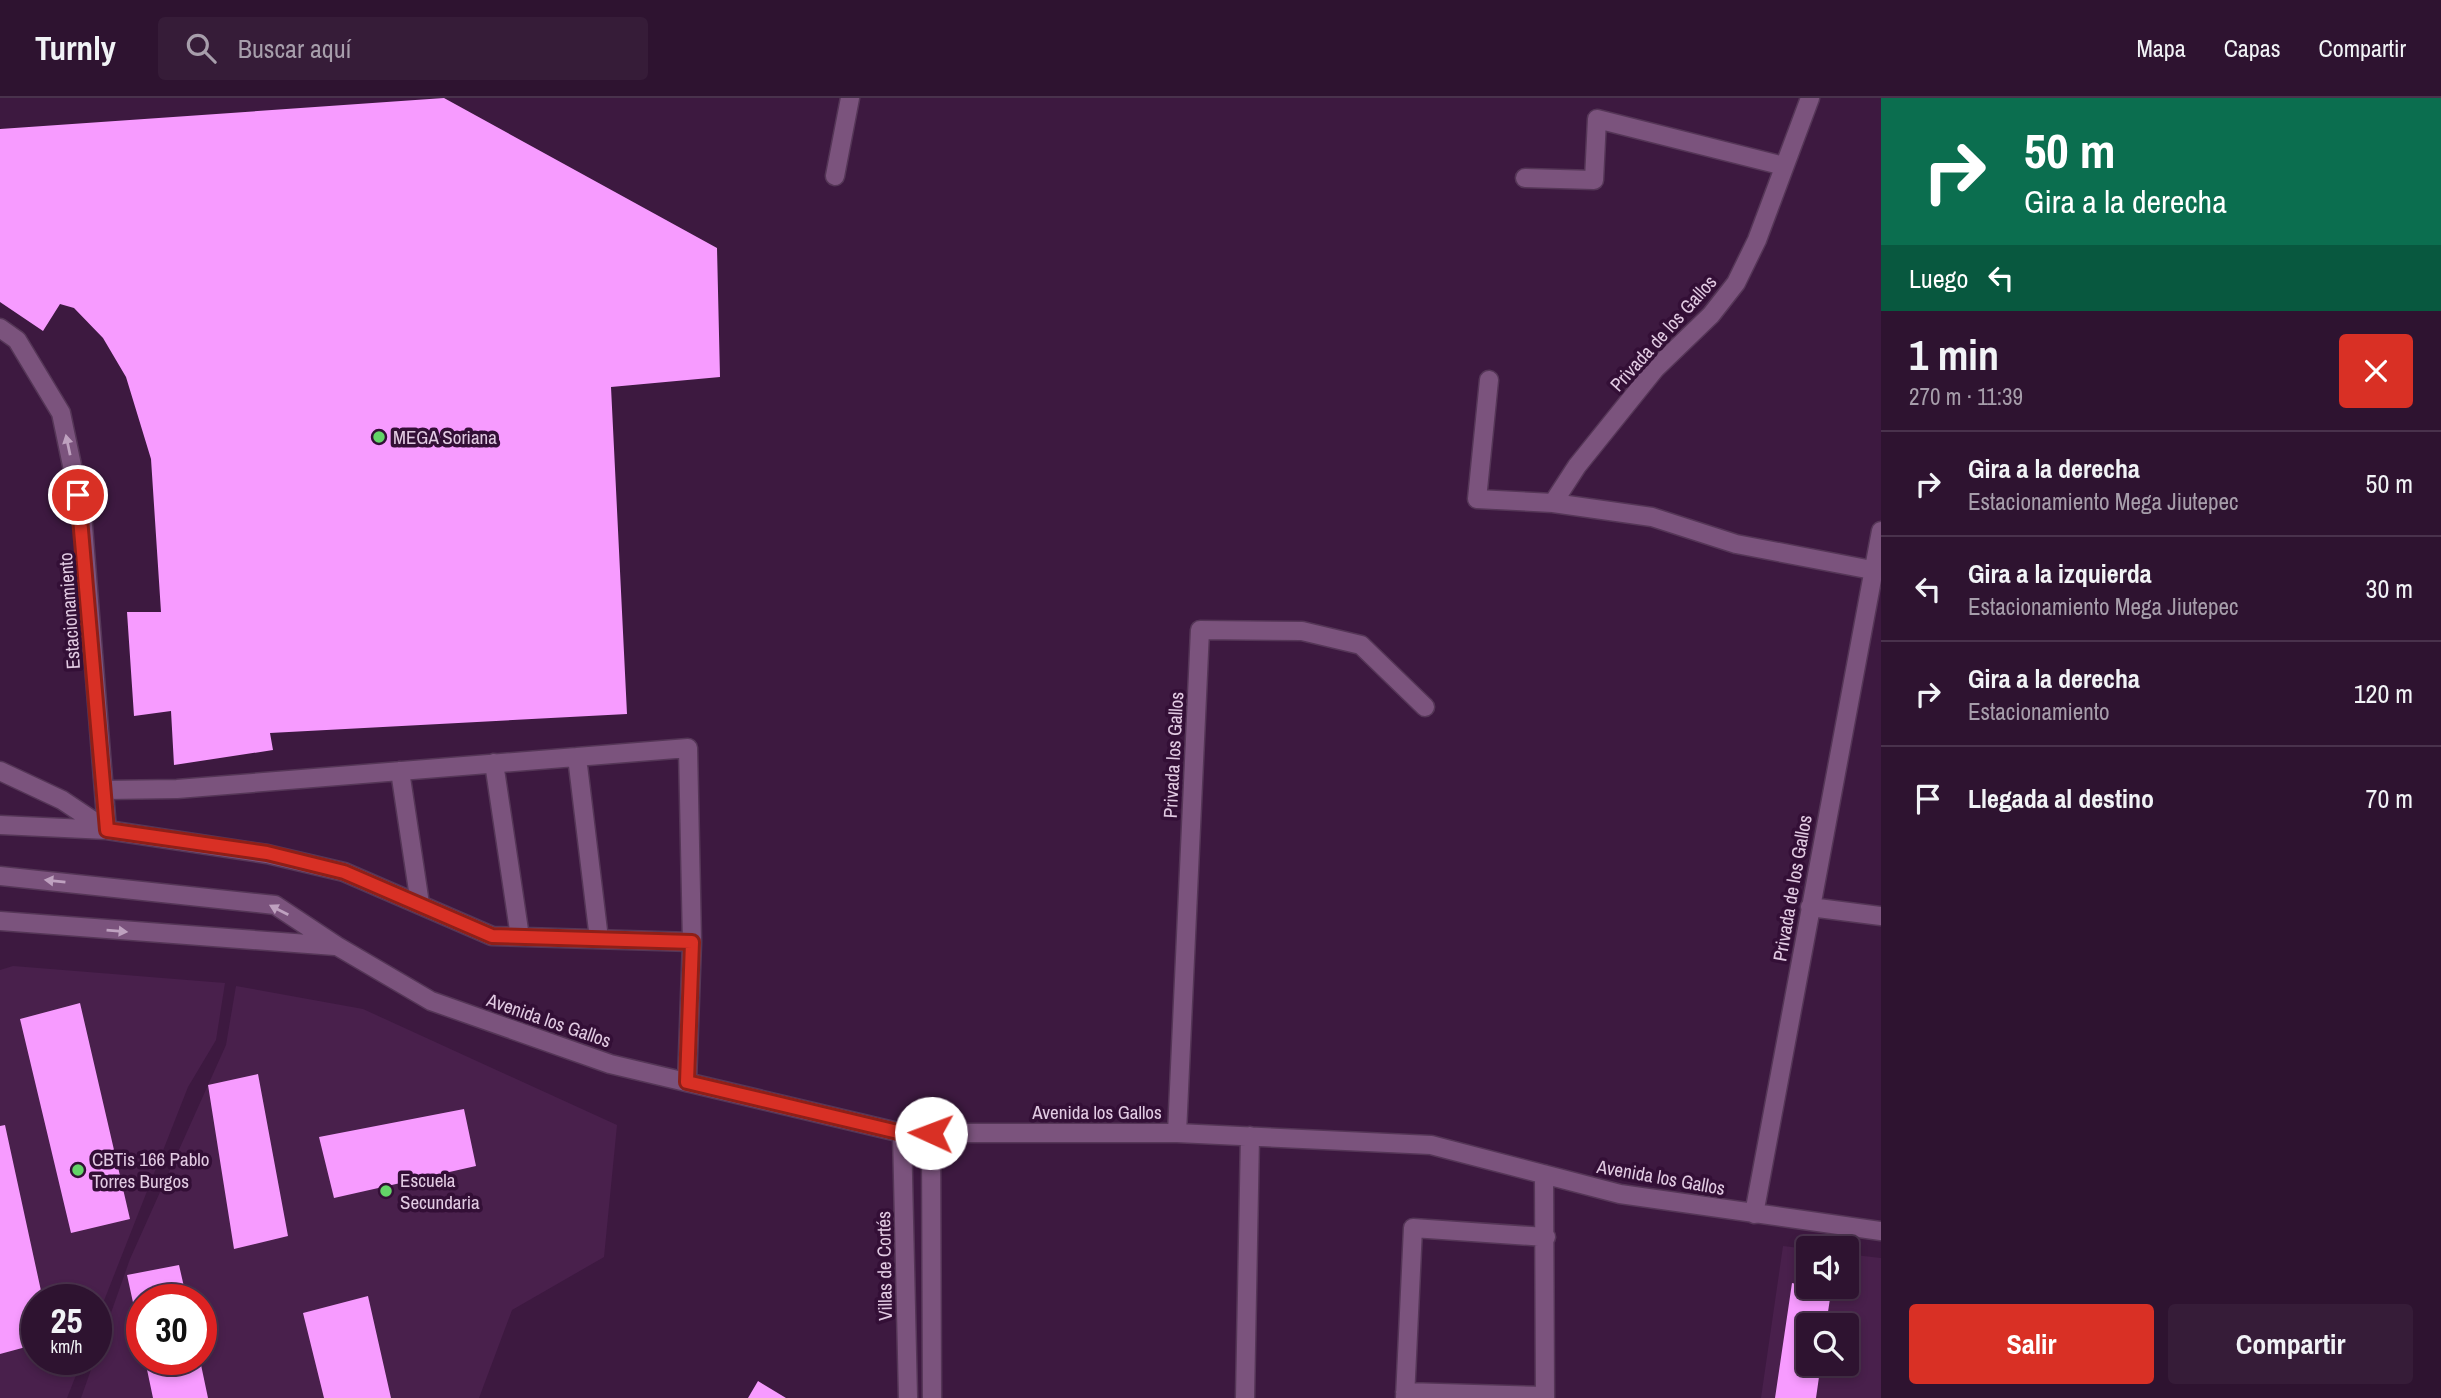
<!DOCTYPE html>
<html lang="es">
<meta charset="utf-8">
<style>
body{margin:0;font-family:"Archivo Narrow",sans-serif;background:#361c38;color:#f1f3f6;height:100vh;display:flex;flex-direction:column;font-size:26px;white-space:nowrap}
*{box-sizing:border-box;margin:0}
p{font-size:23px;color:#a79eab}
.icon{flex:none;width:38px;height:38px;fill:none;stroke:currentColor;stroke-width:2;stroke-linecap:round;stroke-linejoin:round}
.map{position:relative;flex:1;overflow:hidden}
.sheet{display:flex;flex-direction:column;background:#2e1330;width:560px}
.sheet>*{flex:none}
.guide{background:#0b6e4f;color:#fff;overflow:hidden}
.controls{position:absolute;left:1796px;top:1138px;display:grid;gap:14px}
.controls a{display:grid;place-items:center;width:63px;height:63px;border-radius:7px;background:#2e1330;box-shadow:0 4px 10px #0003,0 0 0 2px #49324c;font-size:35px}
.speed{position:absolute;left:21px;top:1186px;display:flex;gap:14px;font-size:35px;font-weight:700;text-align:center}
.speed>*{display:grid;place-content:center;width:91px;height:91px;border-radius:50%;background:#2e1330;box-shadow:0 4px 10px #0003,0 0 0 2px #49324c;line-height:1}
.speed small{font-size:18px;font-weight:400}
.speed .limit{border:10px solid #d22;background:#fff;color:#111}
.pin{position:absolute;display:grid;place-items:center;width:60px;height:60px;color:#fff;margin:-30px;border:4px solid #fff;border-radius:50%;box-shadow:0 2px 7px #0007}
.me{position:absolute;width:77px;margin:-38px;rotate:272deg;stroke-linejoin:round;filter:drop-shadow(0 0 5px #0008)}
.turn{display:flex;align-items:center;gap:24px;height:147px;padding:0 28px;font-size:32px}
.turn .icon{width:91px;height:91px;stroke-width:2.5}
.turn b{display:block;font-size:49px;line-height:60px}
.then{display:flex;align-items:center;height:66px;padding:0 28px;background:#0003;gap:14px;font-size:26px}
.round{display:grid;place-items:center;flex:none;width:74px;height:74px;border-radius:7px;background:#361c38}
.summary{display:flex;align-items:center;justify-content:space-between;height:119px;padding:0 28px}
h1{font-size:42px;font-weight:700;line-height:52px}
.primary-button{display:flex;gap:14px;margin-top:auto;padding:14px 28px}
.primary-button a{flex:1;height:80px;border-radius:7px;background:#d93025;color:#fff;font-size:28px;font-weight:700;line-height:80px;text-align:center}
.primary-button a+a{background:#361c38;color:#f1f3f6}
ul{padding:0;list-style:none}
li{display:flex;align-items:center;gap:21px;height:105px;padding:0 28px;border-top:2px solid #49324c}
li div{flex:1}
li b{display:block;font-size:26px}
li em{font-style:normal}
header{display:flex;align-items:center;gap:42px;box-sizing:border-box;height:98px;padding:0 35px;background:#2e1330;border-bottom:2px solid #49324c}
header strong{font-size:33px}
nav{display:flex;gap:38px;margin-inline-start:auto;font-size:24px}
.search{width:490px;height:63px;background:#361c38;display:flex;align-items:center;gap:18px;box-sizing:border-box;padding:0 24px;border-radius:7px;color:#a79eab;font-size:26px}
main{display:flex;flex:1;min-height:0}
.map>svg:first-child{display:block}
.built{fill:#49204c;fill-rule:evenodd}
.building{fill:#f79bff}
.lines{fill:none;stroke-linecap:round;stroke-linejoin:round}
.service-casing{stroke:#553657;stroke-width:21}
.minor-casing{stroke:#553657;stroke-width:21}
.service{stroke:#7b537d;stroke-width:18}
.minor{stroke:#7b537d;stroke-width:18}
.oneway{fill:#bea1bf}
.route-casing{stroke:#8d1f18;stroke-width:18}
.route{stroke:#d93025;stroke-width:12}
.poi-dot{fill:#63d468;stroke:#330f36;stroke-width:2.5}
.labels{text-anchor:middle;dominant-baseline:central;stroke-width:7;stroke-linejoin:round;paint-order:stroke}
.street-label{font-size:19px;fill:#e2cbe3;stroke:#330f36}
.poi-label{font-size:19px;fill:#e2cbe3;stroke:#330f36;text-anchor:start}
</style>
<header>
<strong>Turnly</strong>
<div class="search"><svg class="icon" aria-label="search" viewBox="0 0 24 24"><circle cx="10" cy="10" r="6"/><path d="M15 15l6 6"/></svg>Buscar aquí</div>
<nav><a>Mapa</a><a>Capas</a><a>Compartir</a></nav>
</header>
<main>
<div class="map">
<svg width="1881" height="1300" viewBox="0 0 1881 1300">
<rect width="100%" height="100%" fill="#3d1940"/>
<!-- built -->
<path class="built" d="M13,868L225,885L216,942L188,989L96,1223V1202H37V1262H82L67,1300H0V872Z
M236,888L363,911L617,1027L604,1159L512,1212L479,1300H81L130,1161L226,947ZM142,1202H201V1262H142Z
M1783,1148L1808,1151V1188H1846V1156L1881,1160V1300H1761ZM1808,1227H1846V1265H1808Z"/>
<!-- building -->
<path class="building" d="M444,0L717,150L720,279L611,289L627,616L270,635L273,652L174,667L171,613L134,618L127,514H161L151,361L126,279L103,240L74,210L60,206L43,233L0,204V31Z
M80,905L130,1121L71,1135L20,921Z
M258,976L288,1138L234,1151L208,987Z
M464,1011L476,1068L334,1100L319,1039Z
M5,1027L43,1202H37V1246L0,1256V1028Z
M179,1167L187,1202H142L141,1241L127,1177Z
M1792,1185L1831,1194L1826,1227H1808V1265H1821L1816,1300H1775Z
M368,1198L391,1300H324L303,1215Z
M145,1262H200L208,1300H153Z
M758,1283L786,1300H748Z"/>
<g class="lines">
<!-- service casing -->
<g class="service-casing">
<path id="service" d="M0,230L17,242L61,315L82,415L107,732L0,727
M577,659L599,841
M494,665L520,839
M0,673L62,702L107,732L267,756L344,774L492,838L692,844L687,984
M400,673L420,806
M104,692L177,691L688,650L692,844"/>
</g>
<!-- minor casing -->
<g class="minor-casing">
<path id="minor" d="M835,78L850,0
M1525,80L1594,82L1597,21L1784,68
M1489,282L1477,401L1553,405L1652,419L1736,446L1872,472
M1553,405L1577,368L1655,271L1711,217L1736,185L1757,142L1810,0
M0,778L275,807L337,848L431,903L610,966L902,1035H1177L1431,1047L1620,1096L1881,1133
M1810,809L1881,818
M0,823L335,848
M902,1035L908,1300
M931,1035L932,1300
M1177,1035L1200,532L1302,533L1361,547L1425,609
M1544,1076L1545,1300
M1754,1116L1881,433
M1405,1294L1545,1298
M1245,1300L1250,1038
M1405,1300L1413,1130L1546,1139"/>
</g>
<!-- service -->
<use href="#service" class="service"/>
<!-- minor -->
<use href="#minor" class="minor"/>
</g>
<!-- one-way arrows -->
<defs><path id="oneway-solid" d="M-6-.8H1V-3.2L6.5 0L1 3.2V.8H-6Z" transform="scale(1.75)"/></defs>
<g class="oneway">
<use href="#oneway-solid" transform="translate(68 347) rotate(-102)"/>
<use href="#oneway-solid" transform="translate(55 783) rotate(-174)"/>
<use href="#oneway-solid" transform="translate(279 812) rotate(-153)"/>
<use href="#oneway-solid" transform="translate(117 833) rotate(5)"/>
</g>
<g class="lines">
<!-- route casing -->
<g class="route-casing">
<path id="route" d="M78,397L107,732L267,755L344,774L492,838L692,844L687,984L902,1035H931"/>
</g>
<!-- route -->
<use href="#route" class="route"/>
</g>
<!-- markers -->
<g class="poi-dot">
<circle cx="379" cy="339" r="7"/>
<circle cx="78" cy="1072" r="7"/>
<circle cx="386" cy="1093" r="7"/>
</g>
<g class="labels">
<!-- street labels -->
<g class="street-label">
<text transform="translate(1663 235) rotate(-48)">Privada de los Gallos</text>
<text transform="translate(69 513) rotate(-94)">Estacionamiento</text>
<text transform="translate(1173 657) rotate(-87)">Privada los Gallos</text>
<text transform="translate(1792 790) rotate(-80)">Privada de los Gallos</text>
<text transform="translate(549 922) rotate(19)">Avenida los Gallos</text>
<text x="1097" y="1014">Avenida los Gallos</text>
<text transform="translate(1661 1079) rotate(10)">Avenida los Gallos</text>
<text transform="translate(884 1168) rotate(-91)">Villas de Cortés</text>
</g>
<!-- poi labels -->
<g class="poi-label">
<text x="393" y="339">MEGA Soriana</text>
<text x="92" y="1061">CBTis 166 Pablo<tspan x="92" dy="22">Torres Burgos</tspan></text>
<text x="400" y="1082">Escuela<tspan x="400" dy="22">Secundaria</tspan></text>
</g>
</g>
</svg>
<div class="controls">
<a><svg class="icon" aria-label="sound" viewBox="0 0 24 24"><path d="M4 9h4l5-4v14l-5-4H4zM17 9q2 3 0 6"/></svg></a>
<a><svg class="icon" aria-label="search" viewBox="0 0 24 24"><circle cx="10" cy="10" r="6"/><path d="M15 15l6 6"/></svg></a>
</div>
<div class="speed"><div>25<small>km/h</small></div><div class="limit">30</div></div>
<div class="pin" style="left:78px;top:397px;background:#d93025"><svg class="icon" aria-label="arrive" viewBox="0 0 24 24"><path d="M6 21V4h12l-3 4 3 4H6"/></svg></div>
<svg class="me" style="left:931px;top:1035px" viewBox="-20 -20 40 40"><circle r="19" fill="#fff"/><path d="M0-13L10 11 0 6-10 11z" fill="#d93025"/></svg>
</div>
<section class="sheet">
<div class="guide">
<div class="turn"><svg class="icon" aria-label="right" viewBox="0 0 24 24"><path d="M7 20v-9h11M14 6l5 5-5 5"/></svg><div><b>50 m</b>Gira a la derecha</div></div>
<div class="then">Luego<svg class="icon" aria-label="left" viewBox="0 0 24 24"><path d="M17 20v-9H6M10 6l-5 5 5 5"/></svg></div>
</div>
<div class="summary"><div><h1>1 min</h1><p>270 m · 11:39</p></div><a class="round" style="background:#d93025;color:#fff"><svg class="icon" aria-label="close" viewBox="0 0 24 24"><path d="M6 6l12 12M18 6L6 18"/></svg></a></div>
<ul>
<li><svg class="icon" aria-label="right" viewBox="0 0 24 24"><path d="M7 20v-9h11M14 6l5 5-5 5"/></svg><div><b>Gira a la derecha</b><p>Estacionamiento Mega Jiutepec</p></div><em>50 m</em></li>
<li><svg class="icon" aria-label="left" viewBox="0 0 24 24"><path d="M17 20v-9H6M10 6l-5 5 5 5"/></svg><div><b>Gira a la izquierda</b><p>Estacionamiento Mega Jiutepec</p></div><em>30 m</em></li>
<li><svg class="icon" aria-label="right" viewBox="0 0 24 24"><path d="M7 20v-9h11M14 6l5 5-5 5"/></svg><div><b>Gira a la derecha</b><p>Estacionamiento</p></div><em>120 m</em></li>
<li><svg class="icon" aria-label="arrive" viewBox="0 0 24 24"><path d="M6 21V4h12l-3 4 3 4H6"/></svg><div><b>Llegada al destino</b></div><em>70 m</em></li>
</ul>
<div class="primary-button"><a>Salir</a><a>Compartir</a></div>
</section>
</main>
